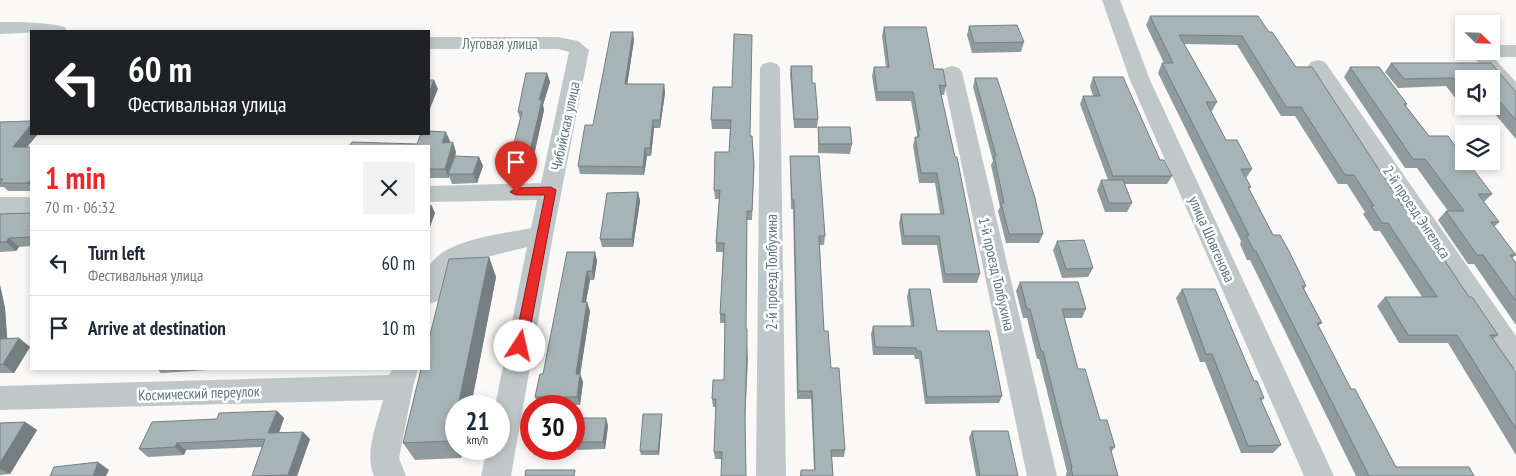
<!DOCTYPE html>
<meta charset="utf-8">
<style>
body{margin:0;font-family:"PT Sans Narrow",sans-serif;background:#f2f2f3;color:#1f2937;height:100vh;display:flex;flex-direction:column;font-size:19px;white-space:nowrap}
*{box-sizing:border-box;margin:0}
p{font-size:16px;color:#747a83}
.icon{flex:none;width:28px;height:28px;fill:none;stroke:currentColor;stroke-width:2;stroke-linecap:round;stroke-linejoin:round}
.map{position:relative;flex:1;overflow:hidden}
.details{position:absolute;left:30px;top:145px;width:400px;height:225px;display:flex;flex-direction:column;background:#fff;border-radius:0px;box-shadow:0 2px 8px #0003}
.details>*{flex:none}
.hud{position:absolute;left:30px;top:30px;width:400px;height:105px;border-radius:0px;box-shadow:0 2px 8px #0003;background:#202124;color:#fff;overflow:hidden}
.needle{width:32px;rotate:113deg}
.tools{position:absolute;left:1455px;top:15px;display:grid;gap:10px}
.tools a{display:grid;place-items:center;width:45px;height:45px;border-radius:0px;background:#fff;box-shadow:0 2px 8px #0003;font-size:25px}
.speed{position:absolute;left:445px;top:395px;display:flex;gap:10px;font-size:25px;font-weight:700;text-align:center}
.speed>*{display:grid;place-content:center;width:65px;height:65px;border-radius:50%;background:#fff;box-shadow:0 2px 8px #0003;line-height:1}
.speed small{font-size:12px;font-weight:400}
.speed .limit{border:8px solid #d22;background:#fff;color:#111}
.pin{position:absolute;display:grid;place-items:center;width:42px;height:42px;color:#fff;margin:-51px -21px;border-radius:50% 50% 50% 0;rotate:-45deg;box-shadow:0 0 5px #0007}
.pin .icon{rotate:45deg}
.me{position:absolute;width:55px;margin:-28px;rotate:10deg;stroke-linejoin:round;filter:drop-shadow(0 0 4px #0008)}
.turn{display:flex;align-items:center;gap:18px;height:105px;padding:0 15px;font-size:22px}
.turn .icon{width:65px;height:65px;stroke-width:2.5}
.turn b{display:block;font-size:35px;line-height:42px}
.round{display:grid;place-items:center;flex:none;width:52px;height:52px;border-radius:0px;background:#f2f2f3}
.summary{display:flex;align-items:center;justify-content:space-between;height:85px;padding:0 15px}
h1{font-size:30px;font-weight:800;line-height:38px;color:#e92a28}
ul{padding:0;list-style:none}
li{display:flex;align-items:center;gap:15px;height:65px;padding:0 15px;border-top:1px solid #e0e1e3}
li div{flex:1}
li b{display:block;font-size:19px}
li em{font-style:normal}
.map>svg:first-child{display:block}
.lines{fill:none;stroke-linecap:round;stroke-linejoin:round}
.minor{fill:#c0c7c9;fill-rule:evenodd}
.wall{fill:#909b9d}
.shaded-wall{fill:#757e80}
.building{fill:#a7b4b7;stroke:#757e80}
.route{fill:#e92a28;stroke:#971b1a}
.labels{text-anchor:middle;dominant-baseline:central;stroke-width:5;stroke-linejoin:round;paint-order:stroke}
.street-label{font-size:15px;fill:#5f777d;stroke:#fff}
</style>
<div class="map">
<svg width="1516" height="476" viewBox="0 0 1516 476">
<rect width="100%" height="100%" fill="#faf9f7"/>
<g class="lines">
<!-- minor -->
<path class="minor" d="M1102,0H1120L1150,80L1334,476H1304L1130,80Z
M0,22C22,22 44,22 65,27L67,31L0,34Z
M429,37H558L578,41L589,50L553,235L511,476H481L487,449H499V406H495L527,247L463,263L448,276L438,301L429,304V266C447,238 500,235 531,228L537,200L429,202V186L541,183L569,52L558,49H429Z
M1491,45H1516V57H1493L1516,82V101L1509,99L1468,51H1491Z
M1318,60L1325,62L1516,336V369L1507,366L1308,66L1311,62Z
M770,62L777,64L780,68L786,476H756L760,68L763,64Z
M952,66L959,68L962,72L1057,476H1027L942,72L945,68Z
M0,197H31V213L0,215Z
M392,369H418L413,387L399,458L406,476H374C364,453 377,423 383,400L0,410V386L389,375Z"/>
</g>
<!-- wall -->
<path class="wall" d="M1150,16L1269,32L1296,67L1402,205L1409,212L1446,255L1443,258L1469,297L1498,335L1493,339L1516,372V455L1448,343H1399L1377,306L1385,297H1422L1380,231H1374L1363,214L1365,212L1347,184H1338L1295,116H1281L1237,45L1184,44L1217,102L1212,111H1211L1226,140L1252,169L1246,178L1251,187L1249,189L1273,235L1306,286L1304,289L1322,323L1318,326L1351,389L1396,467L1474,476H1356L1250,260H1247L1240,244L1241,241L1158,73L1162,63H1164L1146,25Z
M969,26L1024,42L1021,52L972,53L967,35Z
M884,27L934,69L946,86L944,95H941L980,274L977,283H943L937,245H902L899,223L901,214H940L935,183H919L913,146L915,137H917V134L911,101H876L872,76L874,67H886L882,36Z
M634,40L627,84H664L665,93L660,128H654L651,156H647L644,175L580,174L578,166L593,125Z
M1391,63H1491L1516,92V139L1488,106H1491V79H1464V104H1460L1446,86L1398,88L1385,72Z
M791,66L812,83L818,119L817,128H794L790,74Z
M1350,67L1407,104L1406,106L1429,136L1492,194L1484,202L1499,222L1494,227L1516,255L1512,258L1516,263V325L1474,264H1468L1438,220L1446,211H1448L1417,168H1405L1344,77Z
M547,73L550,82L543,105L544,110L530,173H512L509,163L520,119L518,112Z
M1093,77L1160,160L1172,176L1167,184H1125L1132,203L1127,212H1105L1097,190L1101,180H1108L1080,104L1083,96H1093L1090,86Z
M975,78L1043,234L1039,243H1006L998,211L1000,207L991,165L993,161L973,87Z
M713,87L750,136L754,165L752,220H747L746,329L748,359L745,422L722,459H715L714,452L716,407H713L712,399L724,380L725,323H720V314L723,252H716V243L719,199H715L714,190L729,152L730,129H712L711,120Z
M0,122L38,134L27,147H31V191H8L4,187H0Z
M818,127L852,144L850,154L818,153Z
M450,141L449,143L456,152L455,157H479L483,166L477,183L452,184L449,176V178H429V146L417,144Z
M790,156L825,236L824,245H819L824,331L845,450L844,457H832L833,476H800L801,470H814L811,399H797L793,209H791Z
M638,192L640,201L633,247H602L600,239Z
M31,213V246L19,247L16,251L0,252V214Z
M1057,241L1093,268L1088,277L1062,278L1053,250Z
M595,252L597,261L594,280H590L586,302H587L590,311L580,374L583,382L580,405H538L535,397L543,374Z
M489,257L496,277L471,406H456V449H463L461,458L415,460L403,443Z
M1020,282L1086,309L1082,318H1064L1078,369L1100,420L1115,447L1111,452L1118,476H1066V474L1067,472L1039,359H1037L1027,318H1023L1016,291Z
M0,285L5,308L7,339L19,338L30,347L14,373H0Z
M909,289L937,331L1002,396L999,403L925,404L919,359H915L914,355H873L871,334L873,326H911L907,297Z
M1182,289L1254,381L1264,398L1261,401L1281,445L1273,453H1241L1205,362H1200L1176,298Z
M157,369H225L161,373Z
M277,411L284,418L279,433L303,432L310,439L297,476H252L262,447L186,450L184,455L148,457L139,449L217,419Z
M662,414V418L659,455H641L640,451Z
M606,418L608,426L605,449L577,450L574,442Z
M25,422L37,430L10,474L0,475V423Z
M972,431L1018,476H976L969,438Z"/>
<!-- shaded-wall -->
<path class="shaded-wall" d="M633,32L634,40L626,93L625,84Z
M547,73L550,82L543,105L544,110L530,173L527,164L539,100Z
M434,80L438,89L429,111V93Z
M664,84L665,93L660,128V120Z
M653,120L654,128L651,156L650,148Z
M31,125V134H38L20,155L13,147Z
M446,132L450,141L445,152L442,143Z
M453,142L456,152L450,174H448L449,176V178L445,169Z
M645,148L647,156L644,175L643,167Z
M479,157L483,166L477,183L473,174Z
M31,179V186L28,183Z
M638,192L640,201L633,247L632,239Z
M431,204L435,213L429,230V210Z
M9,238L19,247L16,251L6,242Z
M595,252L597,261L594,280L592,271Z
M489,257L496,277L471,406H458Z
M587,271L590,280L584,311L582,302Z
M0,285L5,308L8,348L0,342Z
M587,302L590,311L579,382L576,374Z
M19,338L30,347L14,373L3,364Z
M580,374L583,382L580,405L577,397Z
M277,411L284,418L276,440L268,433Z
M456,412V449H463L461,458L450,441Z
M662,414V418L659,455L658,451Z
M606,418L608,426L605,449L603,442Z
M25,422L37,430L10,474L0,469V463Z
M303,432L310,439L297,476H288V475Z
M177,443L186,450L184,455L175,447Z
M98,462L109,470L106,476H93Z"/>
<!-- building -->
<path class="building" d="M1150,16H1258L1269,32H1272L1296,67H1312L1402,205H1405L1409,212H1416L1446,255H1441L1469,297H1472L1498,335H1490L1516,372V429L1457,335H1408L1385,297H1437L1388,223H1382L1371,206H1374L1354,175H1345L1301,107H1286L1242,36L1179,35L1217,102H1206L1226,140H1237L1252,169H1241L1251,187H1248L1273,235H1280L1289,251L1306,286H1302L1322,323H1317L1351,389H1355L1396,467H1469L1474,476H1369L1256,251H1254L1246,235H1249L1162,63H1173Z
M1017,25L1024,42L974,43L969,26Z
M884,27H926L934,69H943L946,86L939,85L955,157H957L980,274H945L939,236H904L901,214H944L937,173H921L915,137H919L918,130H920L913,92H877L874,67H889Z
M611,32H633L625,84H664L660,120H653L650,148H645L643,167L578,166L585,125H593Z
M734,34L752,35L750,136H752L754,165L752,211H747L746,329H747V351L745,414L746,476H721L722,452H714L716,399H712L713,380H724L725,314H720L724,243H716L720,190H714L715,152H729L731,120H711L713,87H732Z
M1391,63H1491L1516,92V120L1494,95H1491V79H1464V90L1453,78L1404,79Z
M791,66H812V83H815L818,119H794Z
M1350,67H1379L1407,104H1404L1429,136H1448L1464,158V161H1467L1492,194H1478L1499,222H1491L1516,255H1510L1516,263V301L1483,255H1477L1446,211H1464L1425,159H1413Z
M526,73H547L539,100H542L527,164L509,163L522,112H518Z
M1093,77H1123L1160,160H1164L1172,176H1113L1083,96H1100Z
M975,78H997L1035,198L1043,234H1009L1001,203H1004L994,156H996Z
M429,80H434L429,93Z
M31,121V125L13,147H31V179L28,183H0L3,179H0V122Z
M818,127H850L852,144H819Z
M429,131L446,132L442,143L453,142L445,169H429V146H349L352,142L417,144L421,134H429Z
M455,156L479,157L473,174H448Z
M790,156H819L825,236H819L824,331H828L831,368H839L845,450H831L833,476H801V470H815L812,391H798L794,200H792Z
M1101,180H1123L1132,203H1109Z
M638,192L632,239H600L607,193Z
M31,213V237L9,238L6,242H0V214Z
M1084,240L1093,268L1066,269L1057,241Z
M567,252H595L592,271H587L582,302H587L576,374H580L577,397H535L540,374H543Z
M489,257L458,406H456V412L450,441L403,443L421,369H429V339L449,259Z
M1020,282H1078L1086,309H1062L1078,369H1085L1100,420H1107L1115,447H1110L1118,476H1073L1071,467H1072L1043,351H1041L1030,309H1027Z
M909,289H930L937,331H989L1002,396L927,397L921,351H917L916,348L875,347L873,326H914Z
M1182,289H1215L1254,381H1257L1264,398H1260L1281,445L1248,446L1212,354H1206Z
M19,338L3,364L0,365V339Z
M277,411L268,433L303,432L288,475L252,476L265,439L177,443L175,447L139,449L152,422L217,419L219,413Z
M643,414H662L658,451H640Z
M578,418H606L603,442H574Z
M25,422L0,463V423Z
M972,431H1008L1018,476H980Z
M98,462L93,476H50L54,467Z
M526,470H575L574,476H525Z"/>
<!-- route -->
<path class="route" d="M551,187L556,190L527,346L525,350L520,352L516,350L514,346L545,195H516L510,192L516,188Z"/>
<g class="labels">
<!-- street labels -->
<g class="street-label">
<text x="500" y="43">Луговая улица</text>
<text transform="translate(565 126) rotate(-78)">Чибийская улица</text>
<text transform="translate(1417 212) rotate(56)">2-й проезд Энгельса</text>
<text transform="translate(1212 239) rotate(66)">улица Шовгенова</text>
<text transform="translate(771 272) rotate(-90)">2-й проезд Толбухина</text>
<text transform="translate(997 274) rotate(77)">1-й проезд Толбухина</text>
<text transform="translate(199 393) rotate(-2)">Космический переулок</text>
</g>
</g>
</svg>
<div class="tools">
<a><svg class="needle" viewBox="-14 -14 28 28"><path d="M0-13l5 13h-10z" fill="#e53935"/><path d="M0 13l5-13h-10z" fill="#747a83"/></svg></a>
<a><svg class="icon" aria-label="sound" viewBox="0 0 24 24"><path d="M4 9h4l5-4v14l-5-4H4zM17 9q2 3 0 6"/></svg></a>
<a><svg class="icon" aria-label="layers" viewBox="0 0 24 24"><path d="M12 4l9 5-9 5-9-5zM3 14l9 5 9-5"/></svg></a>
</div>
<div class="speed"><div>21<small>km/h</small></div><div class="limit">30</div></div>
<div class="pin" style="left:516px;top:192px;background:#d93025"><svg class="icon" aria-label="arrive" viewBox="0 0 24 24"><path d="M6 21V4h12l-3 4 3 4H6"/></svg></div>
<svg class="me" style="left:520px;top:346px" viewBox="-20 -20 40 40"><circle r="19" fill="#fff"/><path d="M0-13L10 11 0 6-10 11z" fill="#e92a28"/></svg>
<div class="hud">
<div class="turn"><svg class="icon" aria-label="left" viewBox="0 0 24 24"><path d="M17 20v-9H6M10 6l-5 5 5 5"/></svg><div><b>60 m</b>Фестивальная улица</div></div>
</div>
<section class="details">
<div class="summary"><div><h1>1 min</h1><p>70 m · 06:32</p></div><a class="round"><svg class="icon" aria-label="close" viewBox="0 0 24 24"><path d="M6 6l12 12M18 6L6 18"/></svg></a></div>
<ul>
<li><svg class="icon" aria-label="left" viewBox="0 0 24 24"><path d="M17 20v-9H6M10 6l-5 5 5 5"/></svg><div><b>Turn left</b><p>Фестивальная улица</p></div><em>60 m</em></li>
<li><svg class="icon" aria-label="arrive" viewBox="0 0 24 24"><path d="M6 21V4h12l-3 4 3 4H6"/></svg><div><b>Arrive at destination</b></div><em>10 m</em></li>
</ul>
</section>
</div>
